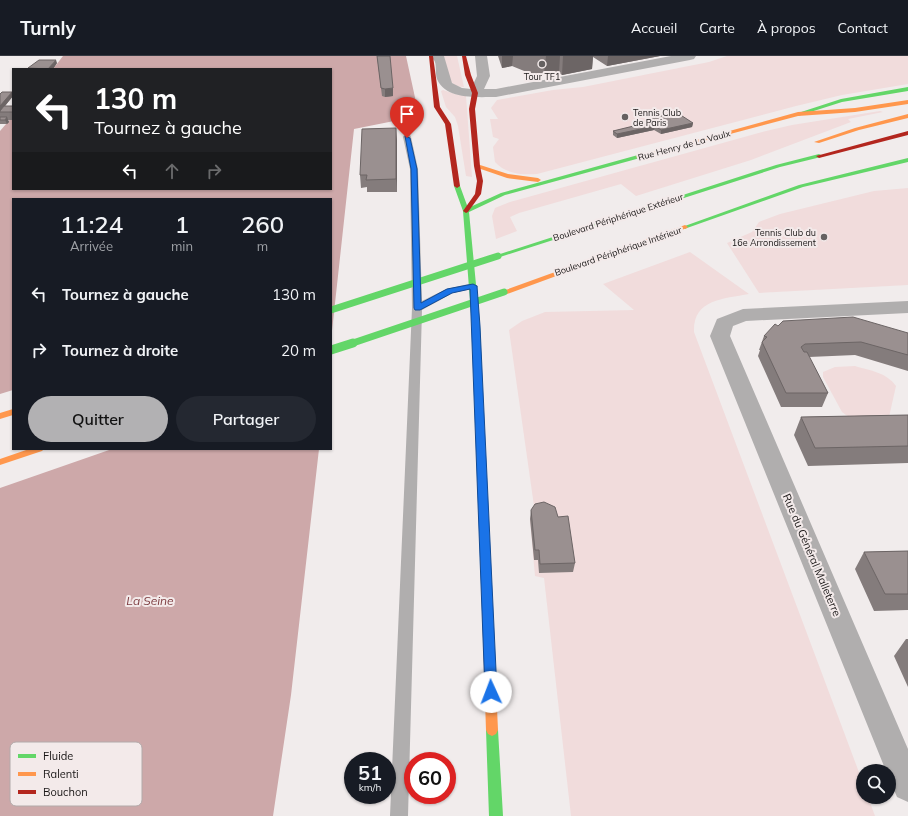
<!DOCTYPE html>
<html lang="fr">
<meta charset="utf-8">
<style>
body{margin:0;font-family:Mulish,sans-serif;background:#242831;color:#f1f3f6;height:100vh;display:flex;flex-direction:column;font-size:15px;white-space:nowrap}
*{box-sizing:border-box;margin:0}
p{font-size:13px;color:#9ea1a6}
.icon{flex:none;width:22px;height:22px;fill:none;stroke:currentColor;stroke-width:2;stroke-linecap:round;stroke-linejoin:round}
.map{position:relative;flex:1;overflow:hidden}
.panel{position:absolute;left:12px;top:142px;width:320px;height:252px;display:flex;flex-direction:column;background:#171b24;border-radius:0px;box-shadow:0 1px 3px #0004}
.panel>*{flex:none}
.guide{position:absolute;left:12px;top:12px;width:320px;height:122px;border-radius:0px;box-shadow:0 1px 3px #0004;background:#202124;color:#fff;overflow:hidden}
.controls{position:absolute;left:856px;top:708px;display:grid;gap:8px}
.controls a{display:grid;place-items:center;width:40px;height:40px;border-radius:50%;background:#171b24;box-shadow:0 1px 3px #0004;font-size:20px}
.speed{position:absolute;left:344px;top:696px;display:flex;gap:8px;font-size:20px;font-weight:700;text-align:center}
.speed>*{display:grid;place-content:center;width:52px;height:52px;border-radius:50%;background:#171b24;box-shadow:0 1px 3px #0004;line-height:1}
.speed small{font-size:10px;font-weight:400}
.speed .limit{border:6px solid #d22;background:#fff;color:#111}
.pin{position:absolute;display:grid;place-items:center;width:34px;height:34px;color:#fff;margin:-41px -17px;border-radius:50% 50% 50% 0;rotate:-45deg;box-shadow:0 0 4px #0007}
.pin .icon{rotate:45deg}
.me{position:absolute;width:44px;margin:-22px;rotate:358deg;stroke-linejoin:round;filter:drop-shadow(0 0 3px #0008)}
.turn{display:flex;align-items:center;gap:14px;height:84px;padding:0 16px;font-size:18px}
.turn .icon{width:52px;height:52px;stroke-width:2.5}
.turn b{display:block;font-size:28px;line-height:34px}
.lanes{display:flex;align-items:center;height:38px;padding:0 16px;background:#0003;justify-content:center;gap:20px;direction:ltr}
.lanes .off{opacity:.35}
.eta{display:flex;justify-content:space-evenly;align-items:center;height:68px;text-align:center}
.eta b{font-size:24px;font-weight:600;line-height:28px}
.primary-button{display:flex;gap:8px;margin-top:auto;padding:8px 16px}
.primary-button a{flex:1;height:46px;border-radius:24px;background:#b2b1b3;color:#111;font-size:16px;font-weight:600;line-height:46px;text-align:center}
.primary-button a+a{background:#242831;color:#f1f3f6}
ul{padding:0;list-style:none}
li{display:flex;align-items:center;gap:12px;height:56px;padding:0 16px}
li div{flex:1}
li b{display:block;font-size:15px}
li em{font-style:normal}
header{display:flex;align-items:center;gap:24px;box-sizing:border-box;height:56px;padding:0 20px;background:#171b24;border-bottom:1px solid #363941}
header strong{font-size:19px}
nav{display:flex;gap:22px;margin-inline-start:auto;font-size:14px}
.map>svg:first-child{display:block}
.green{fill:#f1dcdc}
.water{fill:#cda8a9}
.pier{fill:#f1ecec}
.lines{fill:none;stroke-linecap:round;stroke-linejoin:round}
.lane{fill:#b0aeae;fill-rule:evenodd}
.street{fill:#b0aeae;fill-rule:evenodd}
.fast{fill:#63d668;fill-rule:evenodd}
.slow{fill:#ff974d;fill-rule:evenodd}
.jam{fill:#b3261e;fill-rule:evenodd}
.fast-bridge-far1{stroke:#63d668;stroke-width:7}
.fast-bridge{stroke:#63d668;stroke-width:9}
.wall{fill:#847c7c}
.shaded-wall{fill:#6c6565}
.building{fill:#9a9090;stroke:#6c6565}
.route{fill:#1a73e8;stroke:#114b97}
.poi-dot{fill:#656161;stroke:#f3eaea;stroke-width:1.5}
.labels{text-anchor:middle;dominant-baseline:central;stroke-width:4;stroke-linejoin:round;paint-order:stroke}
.far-poi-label{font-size:9px;fill:#191616;stroke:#f3eaea}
.far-street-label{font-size:9px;fill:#191616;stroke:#f3eaea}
.street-label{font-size:11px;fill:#191616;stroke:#f3eaea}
.water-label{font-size:12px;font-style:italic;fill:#7e3d41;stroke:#f3eaea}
.key{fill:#f3eaea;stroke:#b2aaaa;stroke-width:1}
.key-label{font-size:11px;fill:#191616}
</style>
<header>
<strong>Turnly</strong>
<nav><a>Accueil</a><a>Carte</a><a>À propos</a><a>Contact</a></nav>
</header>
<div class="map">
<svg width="908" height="760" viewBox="0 0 908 760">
<rect width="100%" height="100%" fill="#f1ecec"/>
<!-- green -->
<path class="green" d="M444,0H457L464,31C446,31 447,14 444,0Z
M727,0H908V28L842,39L796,50L537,118C522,119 506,118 495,106L493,91L499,83L493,81L490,63H498L491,52L497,44L553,34L583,31L709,6Z
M443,34L455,38L466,40L472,121L466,120L458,70L455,61L446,51L441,35Z
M880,55L883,56L848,63L851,66L751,104L636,140L621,128L519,157L510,161L517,175L496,183L492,160L495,152L510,146L766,75L792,69Z
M908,132V229L759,237L727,187L752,176L759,166L780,158L874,135Z
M690,196L749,238C723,243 693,243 694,276L863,727V741H868L875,760H571L544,522L535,520L530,465V461L535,457L509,274L522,265L545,256L634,254L603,228Z
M855,310C871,315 886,316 896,330L889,361L854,363L846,359L842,356L823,321V316L835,311Z"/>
<!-- water -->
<path class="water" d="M63,0H406L419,60L354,73L331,284V143H13V393H319L291,639L273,760H0V75L13,60V133H331V13H53Z"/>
<!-- pier -->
<path class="pier" d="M13,334V393H112L0,432V338Z"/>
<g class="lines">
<!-- lane -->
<path class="lane" d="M404,79H410L411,81L418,113L422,245L446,233L473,227L478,230L477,232L453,237L422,254L408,760H390L412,252L410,113L403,81Z"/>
<!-- street -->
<path class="street" d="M429,0H444L452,27L462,32L471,33L477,20L475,0H487L490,20L484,33H496L671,0H696L694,3L690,4L496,41C477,41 446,44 437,23C435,17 437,8 434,4C432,2 430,2 429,0Z
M908,245V257L746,265L733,270L730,280L908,693V746L897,741L889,722V715H886L710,280L717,263L743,253Z"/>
<!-- fast -->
<path class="fast" d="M908,31V35L842,46L798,60L795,58L841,43Z
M819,98L821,99V101L780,111L500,201L498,202L494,200L776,109Z
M638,99L641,101L640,102L505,139L469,156L480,270L483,346L482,348H476L475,346L472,270L463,155L454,130L457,128L460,130L468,152L501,137Z
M908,102V106L803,131L687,172L685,173L682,171L799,129Z
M492,668L496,670L498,674L503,760H489L486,674L488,670Z"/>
<!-- slow -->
<path class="slow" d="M908,44V48L855,56L798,60L640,102L635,101L798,56L855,52Z
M908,58V62L859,74L819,87L814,86L855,72Z
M477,108L508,118L538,122L541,124L538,126L507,122L475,111V109Z
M685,169L688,171L687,172L507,238H501L500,236Z
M479,343L483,346L498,674L496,678L492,680L488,678L486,674L475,346Z
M13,353V359L0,363V357Z
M29,393H44L42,395L0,409V403Z"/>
<!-- jam -->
<path class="jam" d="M429,0H433L440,51L451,68L460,130L457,132L454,130L445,68L434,51Z
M462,0H466L471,19L478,37L475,53L480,110L483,125L481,138L468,156L466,157L463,155L475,138L477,125L474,110L469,53L472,37L465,19Z
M908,75V79L819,102L816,100Z"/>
<!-- fast-bridge-far1 -->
<path class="fast-bridge-far1" d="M331,254L498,200
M350,288L504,236"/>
<!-- fast-bridge -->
<path class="fast-bridge" d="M331,294L353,287"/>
</g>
<!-- wall -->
<path class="wall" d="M377,0L393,40L385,41L382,40Z
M498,0H660L607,10L593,1L592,13L562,19L559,17L544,18L529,17L512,10L502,12Z
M57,7L53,13H28V12Z
M0,38L13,39V40L5,50H13V64H8L9,66L7,68H0Z
M645,63L693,67L692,71L661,78L654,74L617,82L613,79V75L645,68Z
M396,72L397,136H367V131L361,132L360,119Z
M778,270L908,277V315L855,299L809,301L828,337L822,351H781L758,300L760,294H759L764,280Z
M908,359V407L808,410L794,379L801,361Z
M531,454L575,507L573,516L539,517L538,504H534L530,463Z
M908,495V554L874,555L855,513L864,496Z
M906,583H908V631L894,600Z"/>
<!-- shaded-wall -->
<path class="shaded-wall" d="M502,0H513L512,10L502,12Z
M546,0H560L559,17L544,18Z
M563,0H593L592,13L562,19Z
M608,0H660L607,10Z
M56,4L57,7L53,13H48Z
M393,32V40L385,41V33Z
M12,36L13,40L0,56V50Z
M7,61L9,66L7,68L5,64Z
M693,67L692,71L661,78V74Z
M655,70L654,74L617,82V78Z
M396,72L397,84V136L396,123Z"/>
<!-- building -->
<path class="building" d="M377,0H390L393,32L385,33L381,32Z
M39,4H56L48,13L28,12Z
M2,36H12L0,50V38Z
M4,50H13V56H0V55Z
M676,56L693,67L661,74L655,70L617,78L613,75L650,66L645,63Z
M0,61H7L5,64H0Z
M396,72V123L366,124L367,119H360L362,73Z
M853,261L908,277V299L861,286L805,288L801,291L804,296H807L828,337H786L762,286L767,281L764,280L775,268L778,270L783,265Z
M908,359V390L815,392L801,361Z
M544,446L555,451L558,461L568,460L575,507L540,508L539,494H535L531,454L535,448Z
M908,495V538H885L864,496Z"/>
<!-- route -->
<path class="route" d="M405,80L410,82L417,113L421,247L447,233L473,228L477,230L480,270L497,636L495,640L491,641L487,640L485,636L470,233L452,237L420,254H415L414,252L411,113Z"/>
<!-- markers -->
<g class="poi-dot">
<circle cx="542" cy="8" r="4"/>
<circle cx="625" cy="61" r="4"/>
<circle cx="824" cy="181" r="4"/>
</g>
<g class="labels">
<!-- far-poi labels -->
<g class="far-poi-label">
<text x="542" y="20">Tour TF1</text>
<text x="633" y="56" text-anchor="start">Tennis Club<tspan x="633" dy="10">de Paris</tspan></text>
<text x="816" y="176" text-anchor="end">Tennis Club du<tspan x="816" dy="10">16e Arrondissement</tspan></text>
</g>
<!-- far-street labels -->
<g class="far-street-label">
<text transform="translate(684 89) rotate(-15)">Rue Henry de La Vaulx</text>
<text transform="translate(618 161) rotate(-18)">Boulevard Périphérique Extérieur</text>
<text transform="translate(618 195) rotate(-19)">Boulevard Périphérique Intérieur</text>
</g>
<!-- street labels -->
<g class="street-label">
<text transform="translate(812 499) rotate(67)">Rue du Général Malleterre</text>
</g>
<!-- water labels -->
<g class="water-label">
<text x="150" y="544">La Seine</text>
</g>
</g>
<!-- legend -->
<rect x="10" y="686" width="132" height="64" rx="6" class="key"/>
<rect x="18" y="698" width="18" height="4" fill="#63d668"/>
<rect x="18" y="716" width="18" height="4" fill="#ff974d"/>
<rect x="18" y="734" width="18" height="4" fill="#b3261e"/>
<g class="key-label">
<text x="43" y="704">Fluide</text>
<text x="43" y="722">Ralenti</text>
<text x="43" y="740">Bouchon</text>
</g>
</svg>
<div class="controls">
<a><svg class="icon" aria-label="search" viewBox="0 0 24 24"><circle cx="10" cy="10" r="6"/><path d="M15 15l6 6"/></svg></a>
</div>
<div class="speed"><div>51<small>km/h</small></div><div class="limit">60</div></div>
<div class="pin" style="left:407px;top:82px;background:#d93025"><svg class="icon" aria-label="arrive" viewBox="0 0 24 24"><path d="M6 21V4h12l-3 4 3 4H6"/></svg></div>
<svg class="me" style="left:491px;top:636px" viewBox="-20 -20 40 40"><circle r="19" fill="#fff"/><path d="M0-13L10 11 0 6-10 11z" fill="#1a73e8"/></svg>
<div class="guide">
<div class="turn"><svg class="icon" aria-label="left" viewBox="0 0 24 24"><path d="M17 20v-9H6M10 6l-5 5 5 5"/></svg><div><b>130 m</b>Tournez à gauche</div></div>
<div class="lanes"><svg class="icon" aria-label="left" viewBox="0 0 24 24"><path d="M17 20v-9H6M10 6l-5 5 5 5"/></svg><svg class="icon off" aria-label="ahead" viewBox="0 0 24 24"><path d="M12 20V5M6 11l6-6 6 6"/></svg><svg class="icon off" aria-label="right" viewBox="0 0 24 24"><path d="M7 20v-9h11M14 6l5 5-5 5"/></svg></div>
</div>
<section class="panel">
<div class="eta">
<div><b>11:24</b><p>Arrivée</p></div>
<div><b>1</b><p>min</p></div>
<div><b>260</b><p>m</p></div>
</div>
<ul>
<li><svg class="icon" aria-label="left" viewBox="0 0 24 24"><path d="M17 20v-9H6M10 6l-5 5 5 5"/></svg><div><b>Tournez à gauche</b></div><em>130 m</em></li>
<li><svg class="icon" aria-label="right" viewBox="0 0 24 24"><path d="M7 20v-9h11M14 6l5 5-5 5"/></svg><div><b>Tournez à droite</b></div><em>20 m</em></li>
</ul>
<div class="primary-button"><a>Quitter</a><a>Partager</a></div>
</section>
</div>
